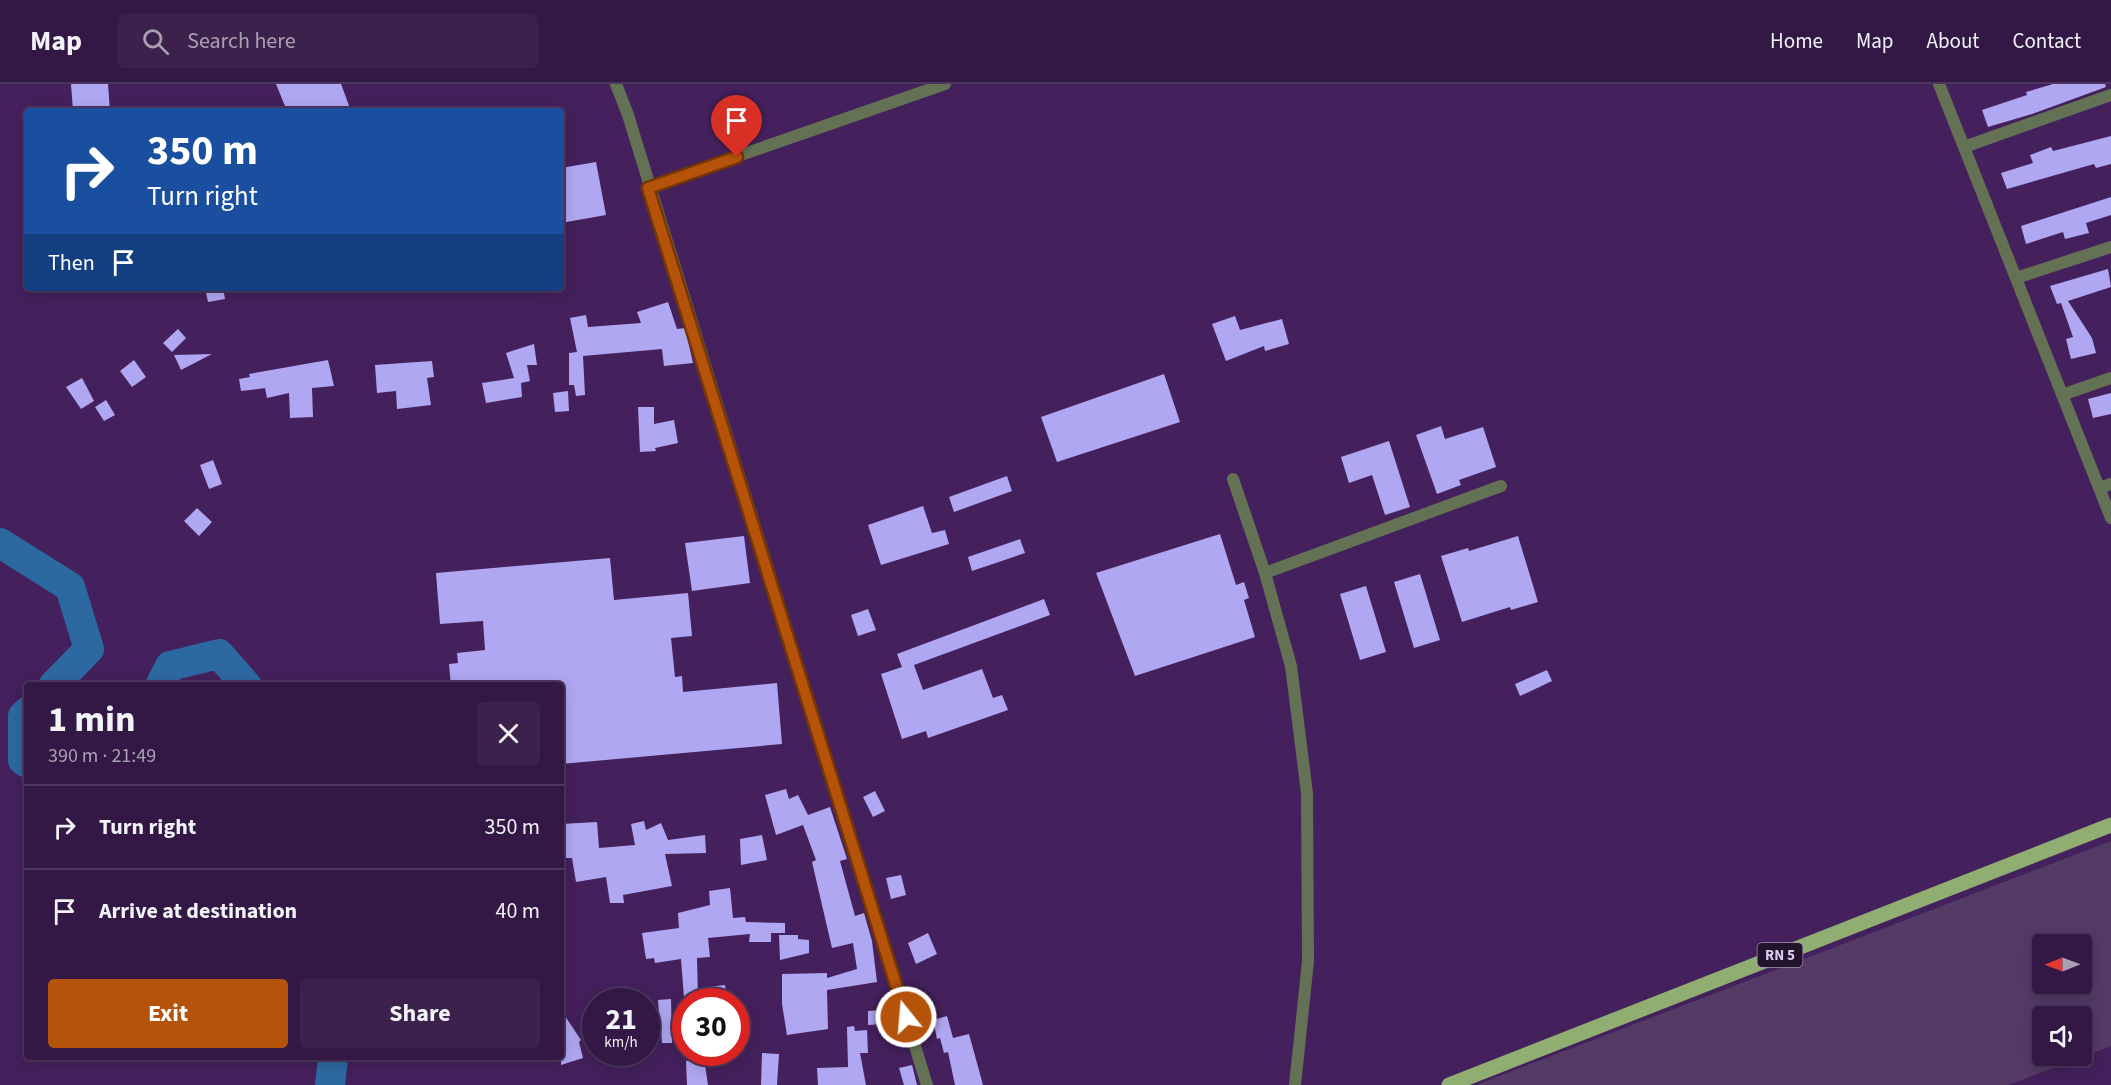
<!DOCTYPE html>
<meta charset="utf-8">
<style>
body{margin:0;font-family:"Source Sans 3",sans-serif;background:#3b214c;color:#f1f3f6;height:100vh;display:flex;flex-direction:column;font-size:22px;white-space:nowrap}
*{box-sizing:border-box;margin:0}
p{font-size:20px;color:#a9a0b3}
.icon{flex:none;width:33px;height:33px;fill:none;stroke:currentColor;stroke-width:2;stroke-linecap:round;stroke-linejoin:round}
.map{position:relative;flex:1;overflow:hidden}
.details{position:absolute;left:24px;top:598px;width:540px;height:378px;display:flex;flex-direction:column;background:#331845;border-radius:6px;box-shadow:0 3px 15px #0003,0 0 0 2px #4e375e}
.details>*{flex:none}
.top-card{position:absolute;left:24px;top:24px;width:540px;height:183px;border-radius:6px;box-shadow:0 3px 15px #0003,0 0 0 2px #4e375e;background:#1a4fa0;color:#fff;overflow:hidden}
.needle{width:39px;rotate:269deg}
.buttons{position:absolute;left:2032px;top:850px;display:grid;gap:12px}
.buttons a{display:grid;place-items:center;width:60px;height:60px;border-radius:6px;background:#331845;box-shadow:0 3px 15px #0003,0 0 0 2px #4e375e;font-size:30px}
.speed{position:absolute;left:582px;top:904px;display:flex;gap:12px;font-size:30px;font-weight:700;text-align:center}
.speed>*{display:grid;place-content:center;width:78px;height:78px;border-radius:50%;background:#331845;box-shadow:0 3px 15px #0003,0 0 0 2px #4e375e;line-height:1}
.speed small{font-size:15px;font-weight:400}
.speed .limit{border:9px solid #d22;background:#fff;color:#111}
.pin{position:absolute;display:grid;place-items:center;width:51px;height:51px;color:#fff;margin:-62px -26px;border-radius:50% 50% 50% 0;rotate:-45deg;box-shadow:0 0 6px #0007}
.pin .icon{rotate:45deg}
.me{position:absolute;width:66px;margin:-33px;rotate:343deg;stroke-linejoin:round;filter:drop-shadow(0 0 4px #0008)}
.turn{display:flex;align-items:center;gap:21px;height:126px;padding:0 24px;font-size:27px}
.turn .icon{width:78px;height:78px;stroke-width:2.5}
.turn b{display:block;font-size:42px;line-height:51px}
.then{display:flex;align-items:center;height:57px;padding:0 24px;background:#0003;gap:12px;font-size:22px}
.round{display:grid;place-items:center;flex:none;width:63px;height:63px;border-radius:6px;background:#3b214c}
.headline{display:flex;align-items:center;justify-content:space-between;height:102px;padding:0 24px}
h1{font-size:36px;font-weight:700;line-height:45px}
.primary-button{display:flex;gap:12px;margin-top:auto;padding:12px 24px}
.primary-button a{flex:1;height:69px;border-radius:6px;background:#b45309;color:#fff;font-size:24px;font-weight:700;line-height:69px;text-align:center}
.primary-button a+a{background:#3b214c;color:#f1f3f6}
ul{padding:0;list-style:none}
li{display:flex;align-items:center;gap:18px;height:84px;padding:0 24px;border-top:2px solid #4e375e}
li div{flex:1}
li b{display:block;font-size:22px}
li em{font-style:normal}
header{display:flex;align-items:center;gap:36px;box-sizing:border-box;height:84px;padding:0 30px;background:#331845;border-bottom:2px solid #4e375e}
header strong{font-size:28px}
nav{display:flex;gap:33px;margin-inline-start:auto;font-size:21px}
.search{width:420px;height:54px;background:#3b214c;display:flex;align-items:center;gap:15px;box-sizing:border-box;padding:0 21px;border-radius:6px;color:#a9a0b3;font-size:22px}
.map>svg:first-child{display:block}
.green{fill:#543b66;fill-rule:evenodd}
.lines{fill:none;stroke-linecap:round;stroke-linejoin:round}
.river{stroke:#2d69a1;stroke-width:30}
.building{fill:#b0a7f2}
.street{stroke:#637254;stroke-width:12}
.primary{stroke:#90ae71;stroke-width:15}
.route-casing{stroke:#753606;stroke-width:15}
.route{stroke:#b45309;stroke-width:10}
.labels{text-anchor:middle;dominant-baseline:central;stroke-width:6;stroke-linejoin:round;paint-order:stroke}
.shield{fill:#23142e;stroke:#a593b4;stroke-width:1.5}
.shield-label{font-size:15px;font-weight:bold;fill:#ddcaee}
</style>
<header>
<strong>Map</strong>
<div class="search"><svg class="icon" aria-label="search" viewBox="0 0 24 24"><circle cx="10" cy="10" r="6"/><path d="M15 15l6 6"/></svg>Search here</div>
<nav><a>Home</a><a>Map</a><a>About</a><a>Contact</a></nav>
</header>
<div class="map">
<svg width="2111" height="1001" viewBox="0 0 2111 1001">
<rect width="100%" height="100%" fill="#44205c"/>
<!-- green -->
<path class="green" d="M2111,757V962L2008,1001H1476ZM2043,861H2082V900H2043ZM2043,933H2082V972H2043Z"/>
<g class="lines">
<!-- river -->
<path class="river" d="M0,459L70,503L89,565L53,602
M160,602L170,582L219,570L247,602
M27,628L23,632V676L27,679
M330,1001L333,974"/>
</g>
<!-- building -->
<path class="building" d="M71,0H108L110,27H73Z
M276,0H341L351,27H287Z
M2053,0H2105L2106,3L2032,30L1988,43L1982,26L2027,11L2026,8Z
M2111,52V80L2096,84L2094,80L2007,105L2001,89L2033,79L2030,71L2051,63L2053,67Z
M596,78L606,131L561,139V84Z
M2111,113V131L2086,139L2089,149L2065,155L2063,148L2026,160L2021,142Z
M2108,185L2111,203L2068,217L2092,254L2096,269L2071,275L2066,255L2073,253L2061,219L2057,220L2050,202Z
M205,204H223L225,215L208,218Z
M668,218L677,245L685,244L693,279L664,282L662,265L583,272L585,311L576,312L574,301H569V269L577,268L570,234L586,231L588,243L641,239L637,228Z
M1235,232L1240,246L1282,235L1289,260L1265,267L1264,262L1226,277L1212,240Z
M178,245L186,254L172,268L163,259Z
M534,260L537,281H527L530,297L521,299L522,313L486,319L482,299L514,294L506,269Z
M212,270L181,286L174,271Z
M134,276L146,293L132,303L120,287Z
M328,276L334,302L312,304L313,333L290,334L289,309L267,314L265,304L241,307L239,295L250,293L249,290Z
M432,277L434,293L427,294L431,321L397,325L396,307L377,309L375,281Z
M1164,290L1180,338L1057,378L1041,333Z
M82,294L94,317L81,325L66,303Z
M568,307L569,327L555,328L553,309Z
M2111,309V330L2093,334L2088,315Z
M106,316L115,331L104,337L95,323Z
M638,323H654V340L674,336L678,359L655,364L656,367L640,368Z
M1441,342L1445,355L1483,343L1496,383L1459,396L1461,401L1437,410L1416,351Z
M1389,357L1410,423L1385,431L1372,391L1349,399L1341,373Z
M213,376L222,400L209,405L200,381Z
M1007,392L1012,407L954,428L949,413Z
M923,422L932,449L945,446L949,460L881,481L868,441Z
M197,424L212,438L199,452L184,437Z
M1220,450L1236,501L1244,498L1249,514L1244,516L1255,553L1135,592L1096,489Z
M744,452L750,499L692,507L685,459Z
M1518,452L1538,518L1511,526L1510,523L1462,538L1441,472L1468,464L1469,467Z
M1020,455L1025,469L972,487L968,473Z
M610,474L614,516L688,509L692,552L671,554L675,593L682,592L683,608L777,599L782,660L561,680V602H451L449,580L458,579L457,569L485,566L483,537L440,540L436,489Z
M1420,490L1440,556L1414,564L1394,498Z
M1366,502L1386,568L1360,576L1340,510Z
M1044,515L1050,531L914,581L923,606L982,585L993,614L1002,611L1008,626L928,654L926,647L902,655L881,590L902,583L897,570Z
M868,525L876,546L858,552L851,531Z
M1547,586L1552,597L1520,612L1515,600Z
M786,705L789,715L798,711L808,731L830,723L847,775L840,777L855,832L864,829L872,857L877,898L827,906L828,945L787,951L782,920V890L827,889V894L857,885L853,859L832,864L812,778L816,776L803,741L776,751L765,711Z
M875,707L885,727L873,733L863,713Z
M644,737L646,746L661,739L668,756L705,751L706,769L665,770L672,802L623,811L624,819H610L606,793L576,798L572,774H561V740L597,738L599,764L635,761L631,740Z
M762,751L767,776L741,781L740,755Z
M901,791L906,811L891,815L886,794Z
M730,804L733,834L745,833L746,838L785,839V849H771V858H749L750,850L708,854L710,873L697,874L698,912L684,914L681,875L655,879L654,874L646,875L642,849L679,844L678,829L710,821L709,807Z
M928,849L937,870L916,880L908,859Z
M779,851H798V855L809,856V869L780,876Z
M725,901L727,918H709L707,903Z
M671,915L672,959H662L661,945L646,946V931H659L658,916Z
M895,925L899,939L868,941V927Z
M561,926L581,956L579,958L583,974L561,981Z
M947,932L953,954L969,950L983,1001H955L948,968L944,969L940,954L937,955L933,936Z
M854,942L855,947L867,946L868,969H860L866,1001H818L817,984L848,983L847,943Z
M762,969L779,970L777,1001H761Z
M704,974L708,1001H687L686,977Z
M912,981L917,1001H904L899,984Z"/>
<g class="lines">
<!-- street -->
<path class="street" d="M616,0L628,31L927,1001
M1939,0L2111,434
M1964,63L2111,11
M649,103L945,0
M2016,194L2111,163
M2062,311L2111,294
M1233,395L1265,489L1291,582L1307,709L1308,877L1295,1001
M2099,404L2111,400
M1265,489L1501,402"/>
<!-- primary -->
<path class="primary" d="M1449,1001L2111,741"/>
</g>
<g class="lines">
<!-- route casing -->
<g class="route-casing">
<path id="route" d="M737,73L648,104L906,933"/>
</g>
<!-- route -->
<use href="#route" class="route"/>
</g>
<g class="labels">
<!-- shield labels -->
<rect class="shield" x="1757.5" y="859" width="45" height="24" rx="4.5"/>
<g class="shield-label">
<text x="1780" y="871">RN 5</text>
</g>
</g>
</svg>
<div class="buttons">
<a><svg class="needle" viewBox="-14 -14 28 28"><path d="M0-13l5 13h-10z" fill="#e53935"/><path d="M0 13l5-13h-10z" fill="#a9a0b3"/></svg></a>
<a><svg class="icon" aria-label="sound" viewBox="0 0 24 24"><path d="M4 9h4l5-4v14l-5-4H4zM17 9q2 3 0 6"/></svg></a>
</div>
<div class="speed"><div>21<small>km/h</small></div><div class="limit">30</div></div>
<div class="pin" style="left:737px;top:73px;background:#d93025"><svg class="icon" aria-label="arrive" viewBox="0 0 24 24"><path d="M6 21V4h12l-3 4 3 4H6"/></svg></div>
<svg class="me" style="left:906px;top:933px" viewBox="-20 -20 40 40"><circle r="17" fill="#b45309" stroke="#fff" stroke-width="3"/><path d="M0-11L8 9 0 5-8 9z" fill="#fff"/></svg>
<div class="top-card">
<div class="turn"><svg class="icon" aria-label="right" viewBox="0 0 24 24"><path d="M7 20v-9h11M14 6l5 5-5 5"/></svg><div><b>350 m</b>Turn right</div></div>
<div class="then">Then<svg class="icon" aria-label="arrive" viewBox="0 0 24 24"><path d="M6 21V4h12l-3 4 3 4H6"/></svg></div>
</div>
<section class="details">
<div class="headline"><div><h1>1 min</h1><p>390 m · 21:49</p></div><a class="round"><svg class="icon" aria-label="close" viewBox="0 0 24 24"><path d="M6 6l12 12M18 6L6 18"/></svg></a></div>
<ul>
<li><svg class="icon" aria-label="right" viewBox="0 0 24 24"><path d="M7 20v-9h11M14 6l5 5-5 5"/></svg><div><b>Turn right</b></div><em>350 m</em></li>
<li><svg class="icon" aria-label="arrive" viewBox="0 0 24 24"><path d="M6 21V4h12l-3 4 3 4H6"/></svg><div><b>Arrive at destination</b></div><em>40 m</em></li>
</ul>
<div class="primary-button"><a>Exit</a><a>Share</a></div>
</section>
</div>
